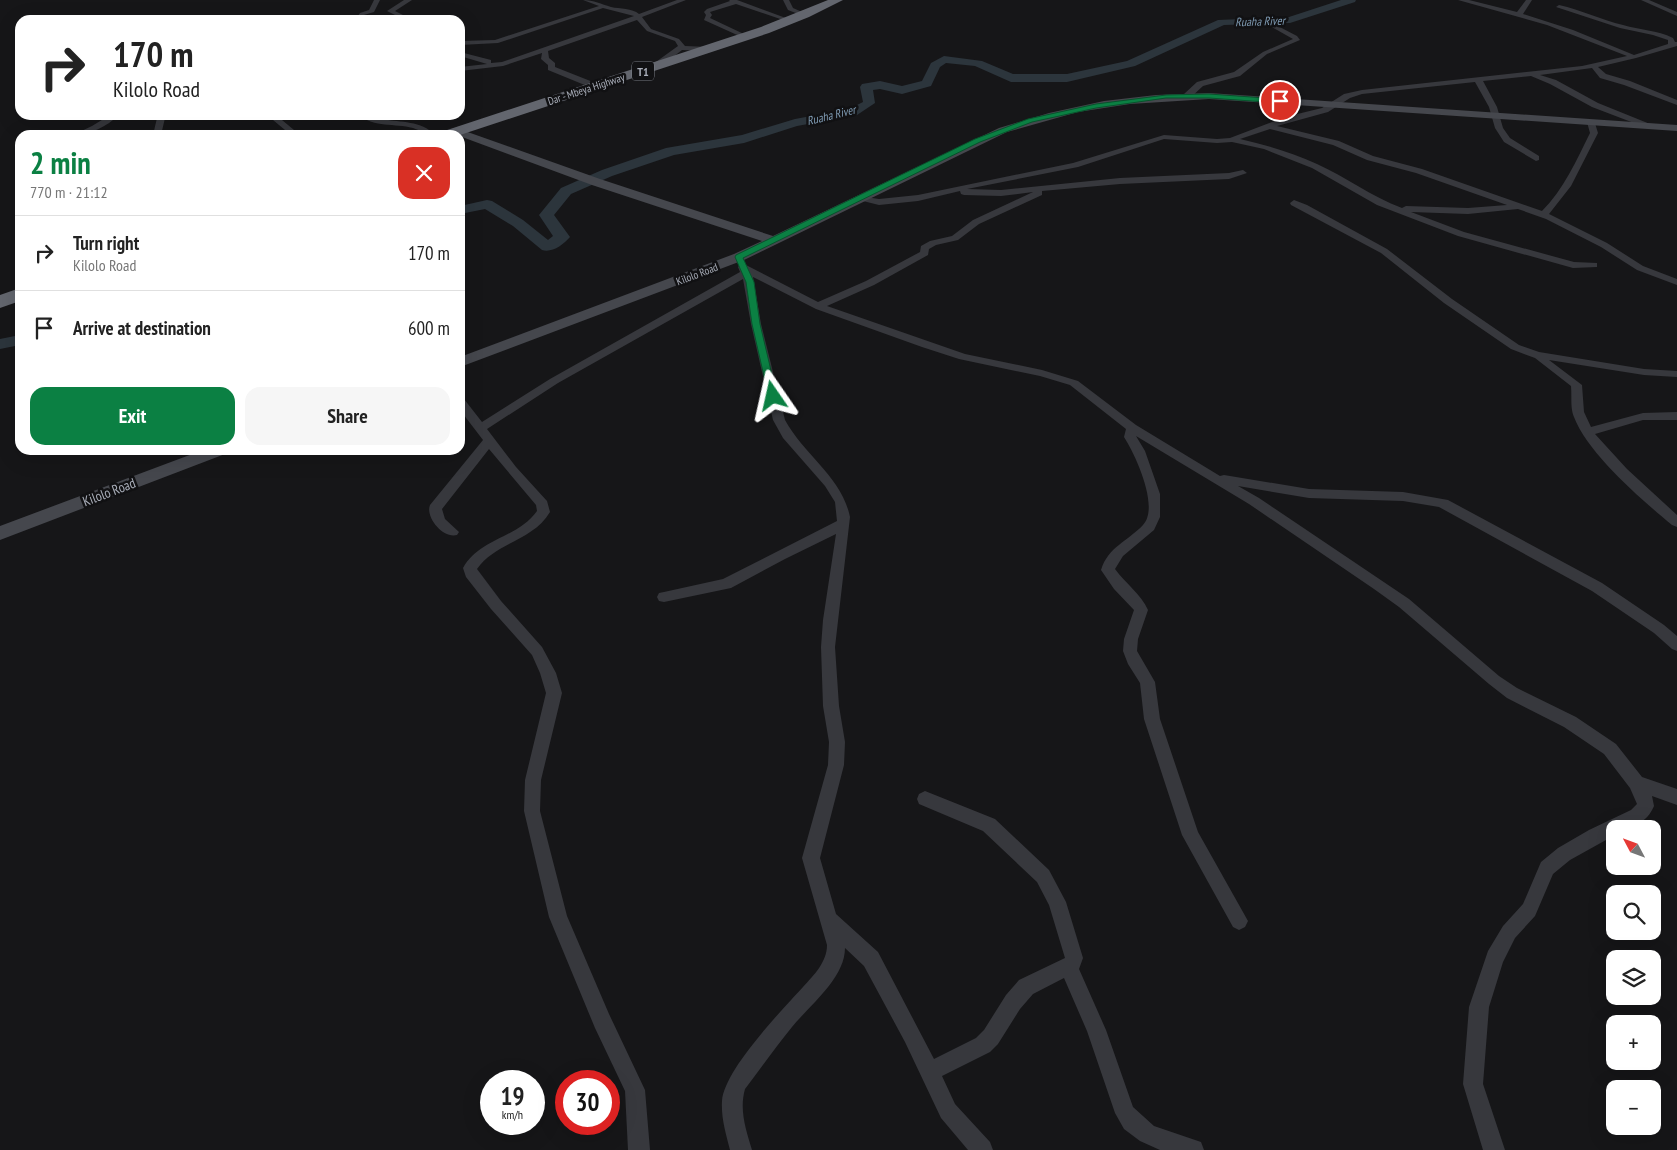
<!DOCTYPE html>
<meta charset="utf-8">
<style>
body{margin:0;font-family:"PT Sans Narrow",sans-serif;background:#f6f6f6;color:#222;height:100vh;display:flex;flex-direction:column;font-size:19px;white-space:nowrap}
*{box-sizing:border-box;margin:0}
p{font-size:16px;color:#767676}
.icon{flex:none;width:28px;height:28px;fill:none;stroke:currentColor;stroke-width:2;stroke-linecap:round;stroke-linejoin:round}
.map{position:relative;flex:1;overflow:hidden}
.sheet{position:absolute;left:15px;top:130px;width:450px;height:325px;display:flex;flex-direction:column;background:#fff;border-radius:15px;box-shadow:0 5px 20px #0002}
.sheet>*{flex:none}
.banner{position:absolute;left:15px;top:15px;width:450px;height:105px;border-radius:15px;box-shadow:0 5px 20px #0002;background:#fff;color:#222;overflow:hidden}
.needle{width:32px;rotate:311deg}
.controls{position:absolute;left:1606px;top:820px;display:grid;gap:10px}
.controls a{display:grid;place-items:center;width:55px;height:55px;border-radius:10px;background:#fff;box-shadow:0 5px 20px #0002;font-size:25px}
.speed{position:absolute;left:480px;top:1070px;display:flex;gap:10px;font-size:25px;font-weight:700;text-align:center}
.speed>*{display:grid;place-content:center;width:65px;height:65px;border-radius:50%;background:#fff;box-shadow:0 5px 20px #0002;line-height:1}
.speed small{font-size:12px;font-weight:400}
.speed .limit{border:8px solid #d22;background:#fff;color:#111}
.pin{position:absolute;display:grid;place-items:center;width:42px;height:42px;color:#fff;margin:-21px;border:2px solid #fff;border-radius:50%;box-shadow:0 1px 5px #0007}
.me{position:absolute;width:55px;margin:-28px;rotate:349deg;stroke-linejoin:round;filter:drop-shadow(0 0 4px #0008)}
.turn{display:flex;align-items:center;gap:18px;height:105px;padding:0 15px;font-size:22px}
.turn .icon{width:65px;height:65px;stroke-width:2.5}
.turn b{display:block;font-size:35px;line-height:42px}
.round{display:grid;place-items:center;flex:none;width:52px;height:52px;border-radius:15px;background:#f6f6f6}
.overview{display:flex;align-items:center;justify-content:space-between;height:85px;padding:0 15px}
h1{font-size:30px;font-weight:700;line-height:38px;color:#0b8043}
.action{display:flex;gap:10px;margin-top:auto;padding:10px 15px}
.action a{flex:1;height:58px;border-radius:15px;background:#0b8043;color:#fff;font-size:20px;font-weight:700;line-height:58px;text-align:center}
.action a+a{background:#f6f6f6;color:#222}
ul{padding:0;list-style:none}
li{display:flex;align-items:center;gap:15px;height:75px;padding:0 15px;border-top:1px solid #e0e0e0}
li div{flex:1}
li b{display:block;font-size:19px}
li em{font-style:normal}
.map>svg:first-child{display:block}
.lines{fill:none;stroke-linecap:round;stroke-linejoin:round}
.river{fill:#2c353c;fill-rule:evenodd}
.street{fill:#37383d;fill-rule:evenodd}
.secondary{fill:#45474d;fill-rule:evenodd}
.highway{fill:#63666e;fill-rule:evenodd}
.route{fill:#0b8043;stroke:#07532c}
.labels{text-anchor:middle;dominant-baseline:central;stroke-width:5;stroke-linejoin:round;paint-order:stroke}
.far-street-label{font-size:11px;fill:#a8adb8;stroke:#111113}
.far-water-label{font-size:12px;font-style:italic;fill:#7f9bb3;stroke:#111113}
.shield{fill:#111113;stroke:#7b7e86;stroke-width:1}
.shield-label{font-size:12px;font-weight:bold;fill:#a8adb8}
.street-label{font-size:14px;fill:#a8adb8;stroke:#111113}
</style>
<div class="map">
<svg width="1677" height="1150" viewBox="0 0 1677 1150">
<rect width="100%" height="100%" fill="#161618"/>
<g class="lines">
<!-- river -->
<path class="river" d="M1341,0H1356L1355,2L1290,23L1224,25L1135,66L1067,82H1011L975,66L946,63L940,67L931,86L902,94L880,89L873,90L875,103L857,115L797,126L744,143L674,155L612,176L571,194L554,215L570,237C563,245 552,253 542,250L513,226L485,209L460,214V206L487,200L492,201L523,220L548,240L553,236L539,215L561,188L602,170L666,148L742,135L795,119L849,109L863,102L860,87L862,84L880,81L902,86L922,81L931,63L944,56L982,61L1013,74H1067L1127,61L1218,20L1289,17Z
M20,335V345L0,349V339Z"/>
<!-- street -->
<path class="street" d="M374,0H380L374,12L364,15L361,20H355L360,13L369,10Z
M404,0H412L395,11L413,20H405L387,11Z
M583,0C594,0 601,4 611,7C620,9 632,8 639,14L677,0H686L642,17L651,29L679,39L685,46L709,47L712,49L709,51L682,50L659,68H653V64L678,46L675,41L647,31L637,20L548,51L549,58L555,63V67L598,84V88H592L548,70V65L541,59L542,53L503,66L460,71V67L487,64L460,56V52L491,60V63L502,62L634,16L603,8L498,43L460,45V41L495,40L599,6Z
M729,0H737L794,21L789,22L736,4L710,12L712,15L710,18L748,36V38L746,39L704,20L706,15L704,12L707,9L730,1Z
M783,0H789L793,8L809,15L806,17L788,10Z
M1458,0H1469L1517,12L1526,0H1532L1523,14L1573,30L1634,55L1668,44V40L1653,35L1620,28L1556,7L1559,5C1581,10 1602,20 1623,25C1640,30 1657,30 1673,38L1675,42H1677V46L1636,58L1598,67L1606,74L1630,81L1677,100V105L1624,85L1600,78L1592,68L1540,75L1556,80L1598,103L1650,124L1651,126L1647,128L1592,107L1550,84L1531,76L1483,81L1497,107L1503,128L1510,138L1539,156V160L1536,161L1504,142L1495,128L1489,107L1475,82L1362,94L1350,98L1328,112L1277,126L1339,141L1373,156L1422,169L1542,211C1564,189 1576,161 1590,133L1587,122L1594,120L1598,133L1571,186L1549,214L1607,243L1643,266L1677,279V285L1637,270L1601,247L1546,219L1518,209L1468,214L1411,212L1464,232L1574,262L1597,263V267L1573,268L1458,236L1377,205L1312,168L1264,149L1232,142L1217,143L1164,139L1078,167L967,189L1001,190L1120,178L1229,173L1243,170L1247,173L1229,179L1120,184L1042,191V195L979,224L958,240L936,245L929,249L928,255L874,285L827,306L965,354L1042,370L1078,381L1136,425L1220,476L1224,475L1309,489L1403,492L1448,500L1602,583L1664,625L1677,636V651L1672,649L1654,633L1592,591L1439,507L1403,501L1309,498L1238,486L1259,498L1409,599L1499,676L1517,688L1576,717L1616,744L1642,777L1677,789V805L1652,796L1654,806C1647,823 1632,829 1615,829V835L1570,860L1553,874L1535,916L1515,938L1503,962L1489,1007L1483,1084L1505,1150H1483L1463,1084L1469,1007L1488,951L1503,926L1523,904L1541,862L1558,848L1589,830L1631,810L1637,804L1630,788L1604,754L1564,727L1507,698L1489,684L1399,607L1374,589L1249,504L1136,436L1145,451L1160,494V517L1154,530L1123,556L1115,569C1126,584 1141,594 1148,610L1138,639L1137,651L1155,682L1160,719L1198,832L1248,921L1245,927L1239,930L1233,927L1182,835L1144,719L1140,683L1128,664L1123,651L1124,639L1134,610L1114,589L1101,570C1108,547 1128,541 1143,525C1160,507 1135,454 1124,437L1126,429L1070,385L1040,376L959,359L922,347L816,309L753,277L761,324L785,420C804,455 842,477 850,517L835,647L839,706L845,742L844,765L820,858L836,914L878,952L934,1059L976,1038L984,1030L1006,995L1019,980L1065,958L1049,905L1037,882L983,831L919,804L917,799L919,794L925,791L995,819L1049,870L1066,902L1083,958L1079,969L1106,1030L1133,1107L1154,1126L1201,1142L1204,1150H1160L1140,1141L1124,1129L1115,1113L1087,1031L1064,978L1033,994L1020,1009L998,1044L990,1052L942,1076L955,1104L990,1142L993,1150H968L941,1118L905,1042L864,966L845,948C845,978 810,1005 792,1027C776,1047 760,1069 745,1089C739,1110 746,1130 752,1150H730C726,1134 721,1118 722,1101C724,1070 781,1011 803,987C814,975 827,962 827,945L802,858L828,765L829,742L823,706L821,647L823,620L836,534L785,559L731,588L664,602L659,601L657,597L659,593L664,592L723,579L837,521L835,502L825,486L783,438L773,420L751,324L743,279L558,383L487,429L516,467L547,501L550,512C533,541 496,542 477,569L501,601L542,647L556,673L562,693L541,780L540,811L567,916L609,1014L645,1090L650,1150H628L625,1091L595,1028L549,917L524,811L525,780L546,693L540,673L532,655L491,609L466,577L463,568C480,538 518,538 537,511L536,505L489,449L442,509L445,519L459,532L457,535C443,539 425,517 430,505L483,440L460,410V398L464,399L482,422L550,379L740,272L738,267L740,265H746L818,302L866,281L920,252L921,246L930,241L952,236L973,220L1033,192L1001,196L964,195L961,194L960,191L918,201L879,205L859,200V196L879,199L918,195L1073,163L1164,135L1217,139L1230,138L1285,117L1322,108L1344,94L1362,90L1582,66L1627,56L1547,25ZM1270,129L1333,145L1367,160L1416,173L1507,205L1468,208L1406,206L1402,208C1372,197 1346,177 1317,164C1292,153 1267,145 1240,139Z
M1641,0H1649L1677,12V16Z
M1268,23H1272L1297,36L1300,40L1267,54L1240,76L1203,86L1190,98H1184V94L1197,82L1234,72L1263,52L1293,39L1268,25Z
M110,115H119C106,127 90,135 73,135L92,126Z
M155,115H163L165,118L161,135H153L157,118Z
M267,115H276L300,135H291Z
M359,115C368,115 374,118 383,119C401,123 421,120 435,135C426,135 422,131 413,128C395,123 374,128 359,115Z
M1294,200L1307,205L1387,249L1452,299L1519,345L1539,352L1644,369L1677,371V377L1644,375L1549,360L1582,385L1584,412L1591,427L1643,413L1677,412V420H1643L1595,434L1627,469L1677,515V527L1672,525C1642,500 1588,454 1574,417C1570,408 1572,396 1571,386L1535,358L1511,349L1444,303L1381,253L1291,205L1290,203Z"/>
<!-- secondary -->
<path class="secondary" d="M1209,93L1677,125V131L1209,99L1130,104L1078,112L1007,132L744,260L460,367V357L734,254L762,241L592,185L454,134L453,132L454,130H462L600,179L773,236L999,128L1049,113L1104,101L1156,95Z
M203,450H227L225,454L0,540V526Z"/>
<!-- highway -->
<path class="highway" d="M828,0H843L809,17L769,33L460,135H439L441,132L761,27Z
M20,288V301L0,308V295Z"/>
</g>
<!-- route -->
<path class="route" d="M1209,94L1280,99L1283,101L1280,103L1209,98H1166L1096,108L1032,122L980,142L743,258L754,282L760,324L777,396L773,399L769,398L752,324L746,282L735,257L736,255L975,139L1028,119L1096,104L1166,95Z"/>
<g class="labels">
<!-- far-street labels -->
<g class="far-street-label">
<text transform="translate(586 89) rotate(-18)">Dar - Mbeya Highway</text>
<text transform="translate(697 274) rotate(-21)">Kilolo Road</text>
</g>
<!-- far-water labels -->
<g class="far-water-label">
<text transform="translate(1260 21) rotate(-2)">Ruaha River</text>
<text transform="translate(831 115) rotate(-14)">Ruaha River</text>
</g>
<!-- shield labels -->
<rect class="shield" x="632" y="61.5" width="22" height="19" rx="4"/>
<g class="shield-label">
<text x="643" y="71">T1</text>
</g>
<!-- street labels -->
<g class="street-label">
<text transform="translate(109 492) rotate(-21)">Kilolo Road</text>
</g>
</g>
</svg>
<div class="controls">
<a><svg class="needle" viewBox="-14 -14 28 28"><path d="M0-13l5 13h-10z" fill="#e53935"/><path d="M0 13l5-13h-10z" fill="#767676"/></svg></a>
<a><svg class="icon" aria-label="search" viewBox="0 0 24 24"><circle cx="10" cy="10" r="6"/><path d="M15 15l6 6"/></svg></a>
<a><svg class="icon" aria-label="layers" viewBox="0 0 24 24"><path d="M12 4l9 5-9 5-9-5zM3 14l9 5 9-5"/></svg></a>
<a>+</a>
<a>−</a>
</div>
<div class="speed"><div>19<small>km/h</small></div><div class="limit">30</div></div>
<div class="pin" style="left:1280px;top:101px;background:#d93025"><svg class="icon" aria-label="arrive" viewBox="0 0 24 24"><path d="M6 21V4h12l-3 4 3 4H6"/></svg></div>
<svg class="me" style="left:773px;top:396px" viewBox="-20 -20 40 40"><path d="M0-17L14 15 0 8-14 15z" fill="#0b8043" stroke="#fff" stroke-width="4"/></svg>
<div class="banner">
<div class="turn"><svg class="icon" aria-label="right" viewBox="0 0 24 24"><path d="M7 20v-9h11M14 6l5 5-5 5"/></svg><div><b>170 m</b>Kilolo Road</div></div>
</div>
<section class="sheet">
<div class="overview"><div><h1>2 min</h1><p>770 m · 21:12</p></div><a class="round" style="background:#d93025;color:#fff"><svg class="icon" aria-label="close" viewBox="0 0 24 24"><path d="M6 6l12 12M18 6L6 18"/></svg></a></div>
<ul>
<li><svg class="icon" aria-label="right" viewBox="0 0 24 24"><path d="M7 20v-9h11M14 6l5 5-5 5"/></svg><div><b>Turn right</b><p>Kilolo Road</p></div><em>170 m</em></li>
<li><svg class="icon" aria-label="arrive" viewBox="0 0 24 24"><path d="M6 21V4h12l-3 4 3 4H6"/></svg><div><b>Arrive at destination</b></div><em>600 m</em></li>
</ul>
<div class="action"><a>Exit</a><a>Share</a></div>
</section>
</div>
